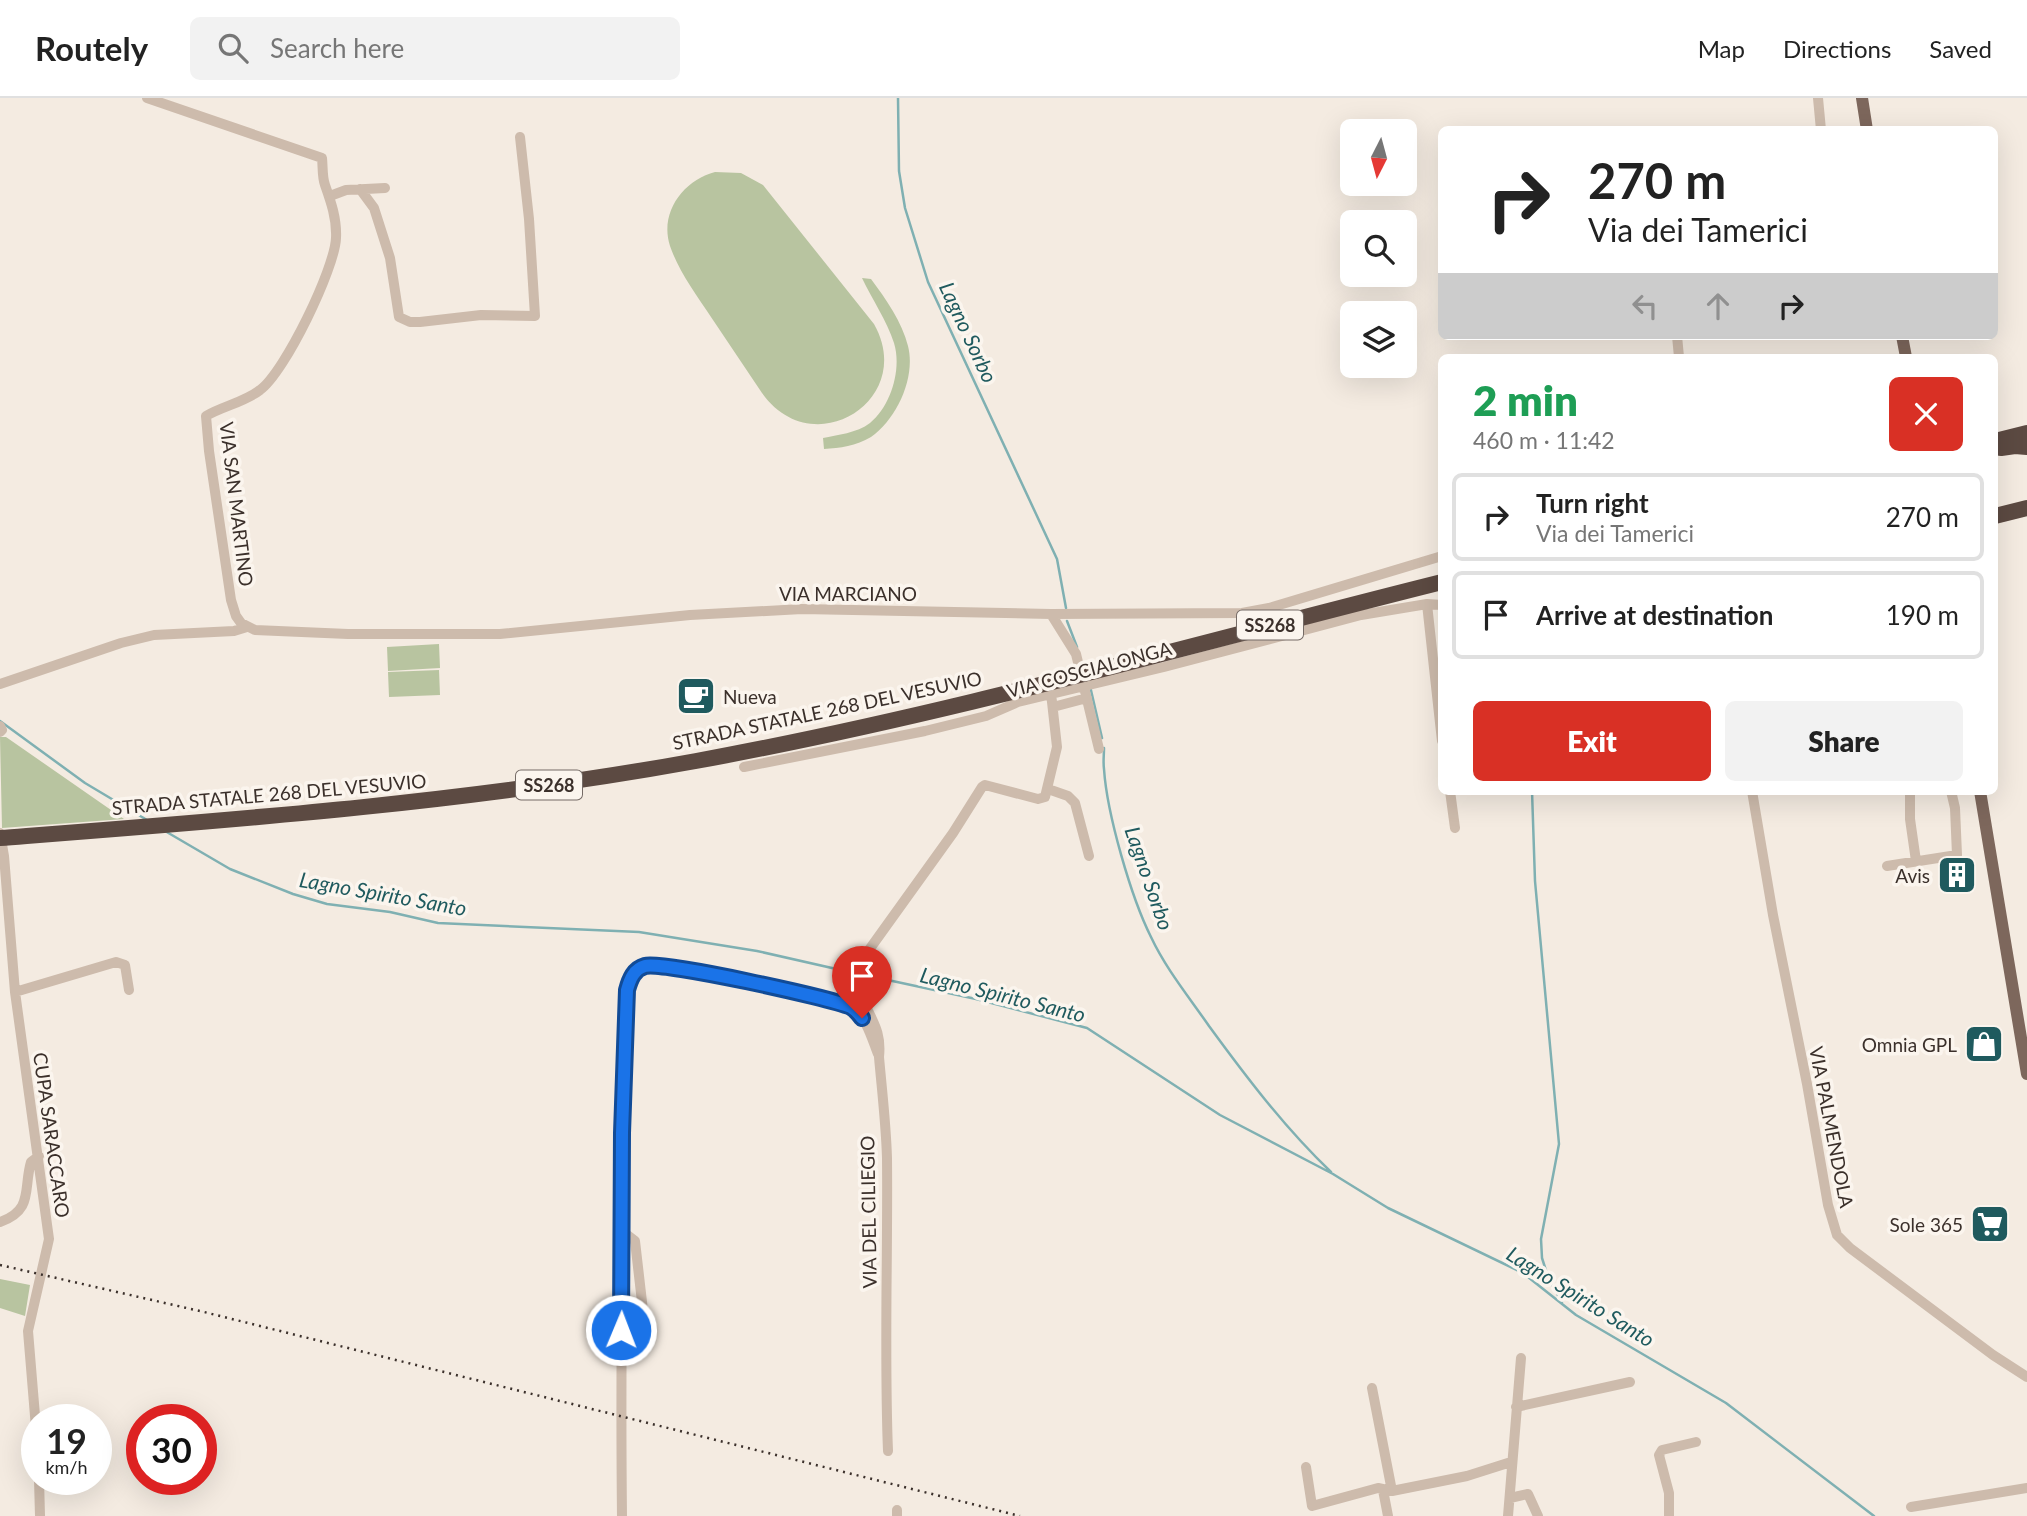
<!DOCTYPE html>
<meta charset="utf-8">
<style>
body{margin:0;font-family:Lato,sans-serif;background:#f2f2f2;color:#222;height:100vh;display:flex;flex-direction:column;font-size:26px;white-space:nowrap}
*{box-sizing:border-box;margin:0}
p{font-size:23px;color:#767676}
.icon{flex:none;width:38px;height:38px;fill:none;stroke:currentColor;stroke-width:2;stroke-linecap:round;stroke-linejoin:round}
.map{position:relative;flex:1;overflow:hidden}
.details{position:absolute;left:1438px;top:256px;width:560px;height:441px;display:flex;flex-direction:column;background:#fff;border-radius:10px;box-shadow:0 7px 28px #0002}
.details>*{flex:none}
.banner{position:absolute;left:1438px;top:28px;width:560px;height:214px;border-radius:10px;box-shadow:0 7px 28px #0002;background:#fff;color:#222;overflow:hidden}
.needle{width:46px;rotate:186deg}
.fabs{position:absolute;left:1340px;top:21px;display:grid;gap:14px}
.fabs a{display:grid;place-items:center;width:77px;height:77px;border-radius:10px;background:#fff;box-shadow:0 7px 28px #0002;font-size:35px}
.speed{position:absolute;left:21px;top:1306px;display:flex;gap:14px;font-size:35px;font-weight:700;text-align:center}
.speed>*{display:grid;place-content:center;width:91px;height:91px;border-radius:50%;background:#fff;box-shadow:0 7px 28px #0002;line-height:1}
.speed small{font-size:18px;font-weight:400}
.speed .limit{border:10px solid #d22;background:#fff;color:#111}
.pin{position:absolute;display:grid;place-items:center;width:60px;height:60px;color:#fff;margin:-72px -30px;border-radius:50% 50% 50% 0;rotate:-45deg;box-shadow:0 0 7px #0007}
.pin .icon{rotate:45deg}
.me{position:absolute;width:77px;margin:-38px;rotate:1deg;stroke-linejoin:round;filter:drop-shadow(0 0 5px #0008)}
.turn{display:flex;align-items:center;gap:24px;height:147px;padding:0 35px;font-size:32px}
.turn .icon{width:91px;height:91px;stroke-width:2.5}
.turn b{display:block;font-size:49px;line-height:60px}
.lanes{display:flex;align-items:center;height:66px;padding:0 35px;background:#0003;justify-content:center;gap:35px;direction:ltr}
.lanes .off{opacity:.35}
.round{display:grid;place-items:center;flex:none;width:74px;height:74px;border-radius:10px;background:#f2f2f2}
.overview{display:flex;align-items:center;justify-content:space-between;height:119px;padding:0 35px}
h1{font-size:42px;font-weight:800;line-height:52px;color:#1e9e55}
.cta{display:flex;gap:14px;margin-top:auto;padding:14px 35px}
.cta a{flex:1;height:80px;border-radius:10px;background:#d93025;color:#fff;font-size:28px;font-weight:800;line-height:80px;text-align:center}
.cta a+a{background:#f2f2f2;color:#222}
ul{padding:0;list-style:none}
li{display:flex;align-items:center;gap:21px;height:88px;margin:0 14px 10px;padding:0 21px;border:4px solid #e0e0e0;border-radius:10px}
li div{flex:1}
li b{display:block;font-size:26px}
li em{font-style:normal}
header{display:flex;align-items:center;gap:42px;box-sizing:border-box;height:98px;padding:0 35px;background:#fff;border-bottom:2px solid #e0e0e0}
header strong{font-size:33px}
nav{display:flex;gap:38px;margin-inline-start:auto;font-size:24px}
.search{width:490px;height:63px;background:#f2f2f2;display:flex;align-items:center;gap:18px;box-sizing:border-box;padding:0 24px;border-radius:10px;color:#767676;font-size:26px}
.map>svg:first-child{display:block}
.green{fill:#b8c4a0}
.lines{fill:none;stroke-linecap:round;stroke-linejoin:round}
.stream{stroke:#7fb0b2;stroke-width:2.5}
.minor{stroke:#cdbbac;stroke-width:10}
.major{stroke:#7d675c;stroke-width:12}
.highway{stroke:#5c4a42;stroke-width:16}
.rail{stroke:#3b302b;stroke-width:2.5;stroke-dasharray:2 5;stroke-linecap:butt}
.route-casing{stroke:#114b97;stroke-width:18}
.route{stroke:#1a73e8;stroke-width:12}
.labels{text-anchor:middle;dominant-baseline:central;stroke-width:7;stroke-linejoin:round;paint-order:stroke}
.shield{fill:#fbf5ee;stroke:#756b66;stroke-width:2}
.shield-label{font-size:18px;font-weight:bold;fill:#3b302b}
.street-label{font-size:19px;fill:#3b302b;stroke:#fbf5ee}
.poi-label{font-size:19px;fill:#3b302b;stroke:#fbf5ee;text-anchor:end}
.water-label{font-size:21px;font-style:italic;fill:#1f5a5e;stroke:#fbf5ee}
</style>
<header>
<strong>Routely</strong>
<div class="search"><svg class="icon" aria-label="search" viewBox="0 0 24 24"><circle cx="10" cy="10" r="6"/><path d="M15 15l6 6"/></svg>Search here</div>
<nav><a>Map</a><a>Directions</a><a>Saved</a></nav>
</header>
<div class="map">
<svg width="2027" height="1418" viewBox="0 0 2027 1418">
<rect width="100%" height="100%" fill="#f4ebe1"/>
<!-- green -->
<path class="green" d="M715,74L741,75L763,87L874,226C917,302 813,367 762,295C745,270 728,244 711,219C696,196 679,174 670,148C659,114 684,82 715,74Z
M862,180L871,181C886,201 902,224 908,248C916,279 897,321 871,339C856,348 840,350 824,351L823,340C837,337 857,335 870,325C891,308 902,271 894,245C887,223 872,201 862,180Z
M439,546L440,570L388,573L387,549Z
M439,572L440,597L389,599L388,574Z
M0,639H6L124,721L2,730Z
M0,1181L30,1187L25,1218L0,1210Z"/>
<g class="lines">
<!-- stream -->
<path class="stream" d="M898,0L899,73L905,110L928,184L1057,461L1066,510
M1067,523L1077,549
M1090,588L1102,640
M0,623L85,685L147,722
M1104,650C1104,657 1103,664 1104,671C1107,716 1131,799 1151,839C1166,871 1189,899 1209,928C1247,980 1285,1030 1331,1074
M1532,693L1535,783L1559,1046L1541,1141L1542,1160L1549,1182L1562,1204
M165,733L230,771L293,796L327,806L390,814L438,825L639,834L757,853L854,875
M860,876L976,901L1087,930L1220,1017L1333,1076L1388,1110L1523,1175L1576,1217L1726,1305L1874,1418"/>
<!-- minor -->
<path class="minor" d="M147,0L322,60C323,69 322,79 325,87C331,104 337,121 336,140C335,170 285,274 260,292C245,304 223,308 206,318L209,353L231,502L236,518L241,525L255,532L348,536H500L690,517L802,511L1051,516L1242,515L1269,510L1442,458
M1818,0L1821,32
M360,91L374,110L390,160L399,219L410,224H420L481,217L535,218L529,121L520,39
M330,98L346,92L385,90
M1677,238L1679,259
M1427,506L1442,643
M1051,516L1076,556L1099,651
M0,586L121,545L154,537L234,533L247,529
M1053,609L1087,600
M0,628L2,632L0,634
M744,669L925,633L986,618L1018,604L1164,569L1361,517L1427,506L1442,507
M1048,691L1068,698L1075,705L1089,758
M1450,693L1455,730
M1752,693L1773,817L1807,986L1828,1107L1837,1137L1850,1150L1993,1257L2027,1279
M1910,693V721L1916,763
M0,735L4,758L15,894L49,1141L28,1233L37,1342
M1887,768L1957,757L1955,710L1951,693
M15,894L116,864L125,867L129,892
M0,1124C34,1112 23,1091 31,1064L39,1058
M622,1133L635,1143L645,1230
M1372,1290L1392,1393
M1516,1309L1630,1284
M888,1353C884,1255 888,1158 887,1060C886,1026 882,993 879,959C882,931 870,921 861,897C858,888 858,879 856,870L953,735L982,689L985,687L1038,701L1045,699L1057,649L1051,595
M1306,1369L1312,1408L1378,1390L1392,1393L1467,1378L1511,1364
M39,1381L40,1418
M1383,1392L1388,1418
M1510,1400L1528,1396L1538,1418
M1911,1409L2027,1390
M897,1412V1418
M622,1418C620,1243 623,1067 627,892C630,881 634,871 646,868C662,863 832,900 851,910C866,917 872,941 878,956
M1508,1418L1521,1260
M1669,1418V1395L1659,1357L1662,1352L1696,1344"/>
<!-- major -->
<path class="major" d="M1862,0L1867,32
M1902,238L1906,259
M1980,693L2027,976"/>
<!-- highway -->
<path class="highway" d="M1995,343L2027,335
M2001,350L2015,348L2027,349
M1995,418L2027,410
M0,740C233,722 466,705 696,663C948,617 1194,546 1442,484"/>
<!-- rail -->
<path class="rail" d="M0,1167L204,1214L1020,1418"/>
</g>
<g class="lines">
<!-- route casing -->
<g class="route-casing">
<path id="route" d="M621,1232L622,1035L627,892C630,881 634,871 645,868C663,863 830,900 851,909C856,912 859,916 862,920"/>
</g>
<!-- route -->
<use href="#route" class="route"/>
</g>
<!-- icons -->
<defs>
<g id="cafe-square" transform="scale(2.0125)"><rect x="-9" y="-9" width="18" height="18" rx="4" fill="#1f5a5e" stroke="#fbf5ee"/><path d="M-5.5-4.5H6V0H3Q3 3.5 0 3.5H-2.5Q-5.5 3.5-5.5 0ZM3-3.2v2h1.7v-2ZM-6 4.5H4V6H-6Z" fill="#fff"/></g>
<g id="building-square" transform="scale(2.0125)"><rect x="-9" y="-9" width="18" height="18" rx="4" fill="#1f5a5e" stroke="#fbf5ee"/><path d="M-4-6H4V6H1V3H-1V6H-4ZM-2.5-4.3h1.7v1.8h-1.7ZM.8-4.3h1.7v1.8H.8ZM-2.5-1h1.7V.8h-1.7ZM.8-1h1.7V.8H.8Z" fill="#fff"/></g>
<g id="shop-square" transform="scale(2.0125)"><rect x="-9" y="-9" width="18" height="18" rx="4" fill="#1f5a5e" stroke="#fbf5ee"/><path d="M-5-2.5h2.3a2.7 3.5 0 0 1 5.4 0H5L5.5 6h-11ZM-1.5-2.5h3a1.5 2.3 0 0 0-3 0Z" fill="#fff"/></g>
<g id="supermarket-square" transform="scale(2.0125)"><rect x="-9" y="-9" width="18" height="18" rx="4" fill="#1f5a5e" stroke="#fbf5ee"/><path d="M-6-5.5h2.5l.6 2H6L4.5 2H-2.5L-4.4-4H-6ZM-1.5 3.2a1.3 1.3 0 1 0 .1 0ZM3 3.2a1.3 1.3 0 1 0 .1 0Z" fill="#fff"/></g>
</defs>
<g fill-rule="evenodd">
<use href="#cafe-square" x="696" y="598"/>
<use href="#building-square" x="1957" y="777"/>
<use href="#shop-square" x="1984" y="946"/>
<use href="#supermarket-square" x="1990" y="1126"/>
</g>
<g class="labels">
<!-- shield labels -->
<g class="shield">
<rect x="1237" y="512.5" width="66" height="29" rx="5"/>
<rect x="516" y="672.5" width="66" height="29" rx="5"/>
</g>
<g class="shield-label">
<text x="1270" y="527">SS268</text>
<text x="549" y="687">SS268</text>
</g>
<!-- street labels -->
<g class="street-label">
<text transform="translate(237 406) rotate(83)">VIA SAN MARTINO</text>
<text x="848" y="495">VIA MARCIANO</text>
<text transform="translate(1089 571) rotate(-15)">VIA COSCIALONGA</text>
<text transform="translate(827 612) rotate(-12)">STRADA STATALE 268 DEL VESUVIO</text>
<text transform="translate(269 696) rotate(-5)">STRADA STATALE 268 DEL VESUVIO</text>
<text transform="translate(1832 1029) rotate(79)">VIA PALMENDOLA</text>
<text transform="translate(52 1037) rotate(82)">CUPA SARACCARO</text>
<text transform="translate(868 1114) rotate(-91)">VIA DEL CILIEGIO</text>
</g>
<!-- poi labels -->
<g class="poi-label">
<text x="723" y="598" text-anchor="start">Nueva</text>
<text x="1930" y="777">Avis</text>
<text x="1957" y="946">Omnia GPL</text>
<text x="1963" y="1126">Sole 365</text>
</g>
<!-- water labels -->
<g class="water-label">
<text transform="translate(969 234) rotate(65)">Lagno Sorbo</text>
<text transform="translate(1150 780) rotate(71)">Lagno Sorbo</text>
<text transform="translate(383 795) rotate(10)">Lagno Spirito Santo</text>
<text transform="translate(1003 896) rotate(14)">Lagno Spirito Santo</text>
<text transform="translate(1581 1198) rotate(32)">Lagno Spirito Santo</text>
</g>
</g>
</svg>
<div class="fabs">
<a><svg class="needle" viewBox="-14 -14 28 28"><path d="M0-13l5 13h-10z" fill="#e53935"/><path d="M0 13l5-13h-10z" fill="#767676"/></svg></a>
<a><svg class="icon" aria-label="search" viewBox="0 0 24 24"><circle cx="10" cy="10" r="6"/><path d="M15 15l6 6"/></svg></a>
<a><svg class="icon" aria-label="layers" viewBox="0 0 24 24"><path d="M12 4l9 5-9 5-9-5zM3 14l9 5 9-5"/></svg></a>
</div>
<div class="speed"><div>19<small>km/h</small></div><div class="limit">30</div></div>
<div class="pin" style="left:862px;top:920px;background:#d93025"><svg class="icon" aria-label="arrive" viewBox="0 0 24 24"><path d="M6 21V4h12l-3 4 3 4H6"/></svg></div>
<svg class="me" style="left:621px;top:1232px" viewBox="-20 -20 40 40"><circle r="17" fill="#1a73e8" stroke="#fff" stroke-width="3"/><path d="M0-11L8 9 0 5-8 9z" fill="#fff"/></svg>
<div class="banner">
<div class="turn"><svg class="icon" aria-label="right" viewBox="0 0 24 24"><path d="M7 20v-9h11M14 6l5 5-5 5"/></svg><div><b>270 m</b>Via dei Tamerici</div></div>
<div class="lanes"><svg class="icon off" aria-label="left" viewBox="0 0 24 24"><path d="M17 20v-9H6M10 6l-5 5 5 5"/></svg><svg class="icon off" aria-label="ahead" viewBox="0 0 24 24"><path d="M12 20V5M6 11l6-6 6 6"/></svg><svg class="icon" aria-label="right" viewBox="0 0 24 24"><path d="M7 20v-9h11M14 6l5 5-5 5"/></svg></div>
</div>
<section class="details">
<div class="overview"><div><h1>2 min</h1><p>460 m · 11:42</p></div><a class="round" style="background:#d93025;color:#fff"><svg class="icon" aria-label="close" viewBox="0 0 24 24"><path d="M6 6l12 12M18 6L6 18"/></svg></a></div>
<ul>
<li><svg class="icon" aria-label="right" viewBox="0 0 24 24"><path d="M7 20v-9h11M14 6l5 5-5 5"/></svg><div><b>Turn right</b><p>Via dei Tamerici</p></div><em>270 m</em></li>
<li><svg class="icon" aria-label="arrive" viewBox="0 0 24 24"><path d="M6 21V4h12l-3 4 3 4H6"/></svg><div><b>Arrive at destination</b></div><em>190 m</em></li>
</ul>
<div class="cta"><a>Exit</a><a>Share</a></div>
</section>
</div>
